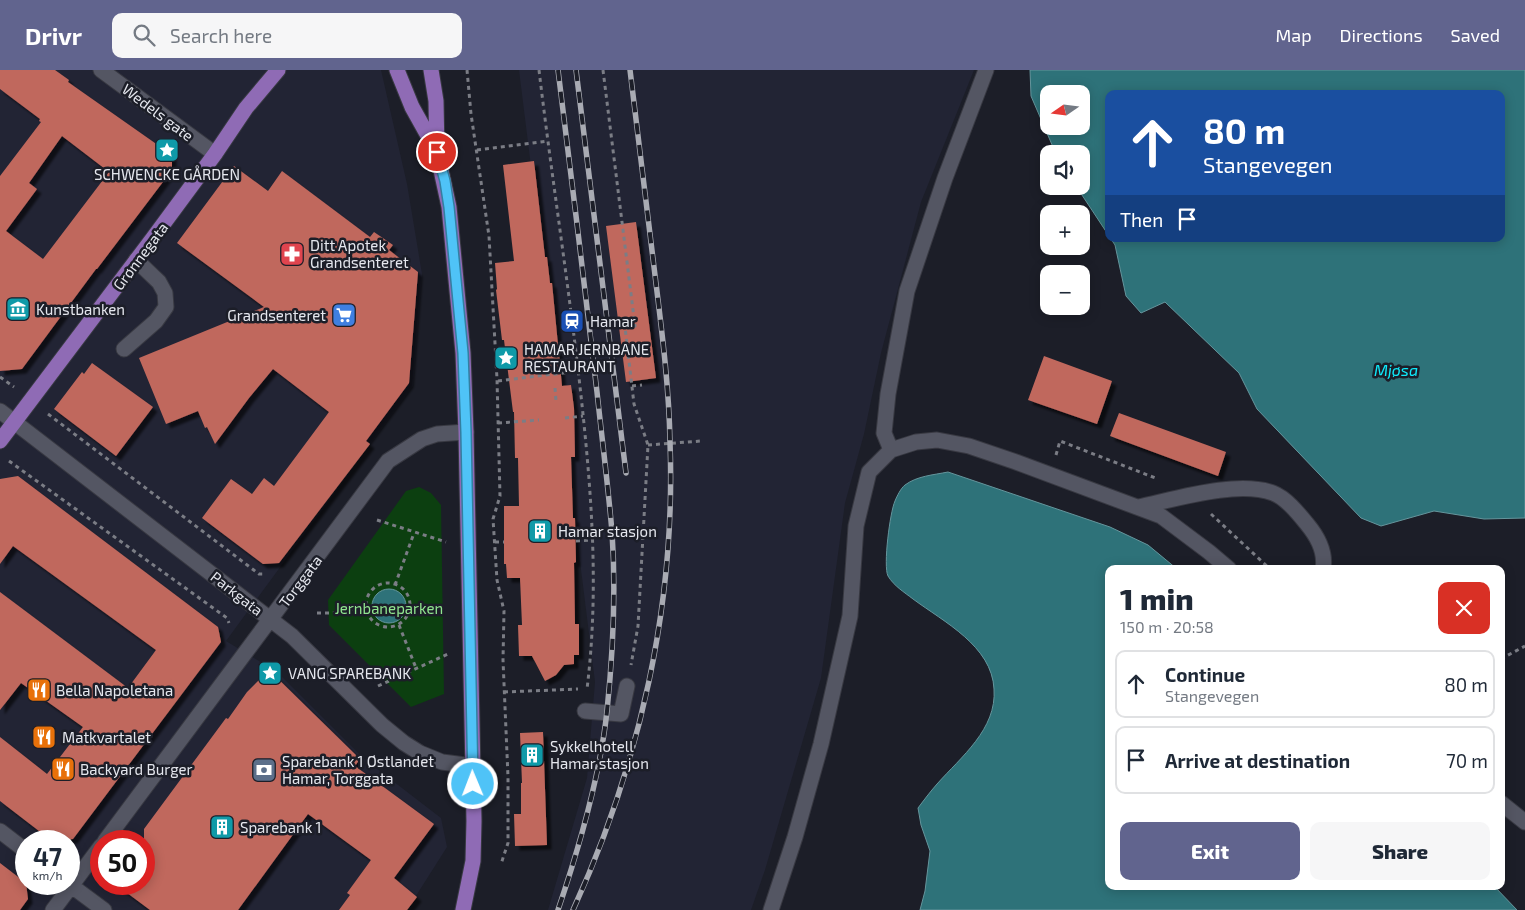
<!DOCTYPE html>
<meta charset="utf-8">
<style>
body{margin:0;font-family:"Exo 2",sans-serif;background:#f6f6f7;color:#1f2937;height:100vh;display:flex;flex-direction:column;font-size:19px;white-space:nowrap}
*{box-sizing:border-box;margin:0}
p{font-size:16px;color:#747a83}
.icon{flex:none;width:28px;height:28px;fill:none;stroke:currentColor;stroke-width:2;stroke-linecap:round;stroke-linejoin:round}
.map{position:relative;flex:1;overflow:hidden}
.panel{position:absolute;left:1105px;top:495px;width:400px;height:325px;display:flex;flex-direction:column;background:#fff;border-radius:10px;box-shadow:0 2px 12px #0003}
.panel>*{flex:none}
.banner{position:absolute;left:1105px;top:20px;width:400px;height:152px;border-radius:10px;box-shadow:0 2px 12px #0003;background:#1a4fa0;color:#fff;overflow:hidden}
.needle{width:32px;rotate:256deg}
.fabs{position:absolute;left:1040px;top:15px;display:grid;gap:10px}
.fabs a{display:grid;place-items:center;width:50px;height:50px;border-radius:10px;background:#fff;box-shadow:0 2px 12px #0003;font-size:25px}
.speed{position:absolute;left:15px;top:760px;display:flex;gap:10px;font-size:25px;font-weight:700;text-align:center}
.speed>*{display:grid;place-content:center;width:65px;height:65px;border-radius:50%;background:#fff;box-shadow:0 2px 12px #0003;line-height:1}
.speed small{font-size:12px;font-weight:400}
.speed .limit{border:8px solid #d22;background:#fff;color:#111}
.pin{position:absolute;display:grid;place-items:center;width:42px;height:42px;color:#fff;margin:-21px;border:2px solid #fff;border-radius:50%;box-shadow:0 1px 5px #0007}
.me{position:absolute;width:55px;margin:-28px;rotate:359deg;stroke-linejoin:round;filter:drop-shadow(0 0 4px #0008)}
.turn{display:flex;align-items:center;gap:18px;height:105px;padding:0 15px;font-size:22px}
.turn .icon{width:65px;height:65px;stroke-width:2.5}
.turn b{display:block;font-size:35px;line-height:42px}
.then{display:flex;align-items:center;height:48px;padding:0 15px;background:#0003;gap:10px;font-size:19px}
.round{display:grid;place-items:center;flex:none;width:52px;height:52px;border-radius:10px;background:#f6f6f7}
.overview{display:flex;align-items:center;justify-content:space-between;height:85px;padding:0 15px}
h1{font-size:30px;font-weight:800;line-height:38px}
.primary-button{display:flex;gap:10px;margin-top:auto;padding:10px 15px}
.primary-button a{flex:1;height:58px;border-radius:10px;background:#61648e;color:#fff;font-size:20px;font-weight:800;line-height:58px;text-align:center}
.primary-button a+a{background:#f6f6f7;color:#1f2937}
ul{padding:0;list-style:none}
li{display:flex;align-items:center;gap:15px;height:68px;margin:0 10px 8px;padding:0 5px;border:2px solid #e0e1e3;border-radius:10px}
li div{flex:1}
li b{display:block;font-size:19px}
li em{font-style:normal}
header{display:flex;align-items:center;gap:30px;box-sizing:border-box;height:70px;padding:0 25px;background:#61648e;color:#fff}
header strong{font-size:24px}
nav{display:flex;gap:28px;margin-inline-start:auto;font-size:18px}
.search{width:350px;height:45px;background:#f6f6f7;display:flex;align-items:center;gap:12px;box-sizing:border-box;padding:0 18px;border-radius:10px;color:#747a83;font-size:19px}
.map>svg:first-child{display:block}
.built{fill:#222434;fill-rule:evenodd}
.green{fill:#0c3f10}
.water{fill:#2e7279;stroke:#65959c;fill-rule:evenodd}
.building{fill:#c0685d;fill-rule:evenodd;filter:url(#shadow)}
.lines{fill:none;stroke-linecap:round;stroke-linejoin:round}
.minor-casing{stroke:#383942;stroke-width:17}
.major-casing{stroke:#383942;stroke-width:17}
.path{stroke:#7b7d85;stroke-width:3;stroke-dasharray:4 4;stroke-linecap:butt}
.minor{stroke:#545663;stroke-width:15}
.major{stroke:#8f6bb5;stroke-width:15}
.rail-casing{stroke:#a9abb3;stroke-width:5.5}
.rail{stroke:#1c1e28;stroke-width:4;stroke-dasharray:11;stroke-linecap:butt}
.route-casing{stroke:#337fa1;stroke-width:12}
.route{stroke:#4fc3f7;stroke-width:9}
.labels{text-anchor:middle;dominant-baseline:central;stroke-width:5;stroke-linejoin:round;paint-order:stroke}
.street-label{font-size:15px;fill:#e5e7ee;stroke:#1c1e28}
.poi-label{font-size:15px;fill:#e5e7ee;stroke:#1c1e28;text-anchor:start}
.park-label{font-size:15px;fill:#91e690;stroke:#1c1e28}
.water-label{font-size:16px;font-style:italic;fill:#0feafa;stroke:#1c1e28}
</style>
<header>
<strong>Drivr</strong>
<div class="search"><svg class="icon" aria-label="search" viewBox="0 0 24 24"><circle cx="10" cy="10" r="6"/><path d="M15 15l6 6"/></svg>Search here</div>
<nav><a>Map</a><a>Directions</a><a>Saved</a></nav>
</header>
<div class="map">
<svg width="1525" height="840" viewBox="0 0 1525 840">
<defs>
<filter id="shadow"><feDropShadow dx="4.5" dy="4.5" stdDeviation="1" flood-color="#0009"/></filter>
</defs>
<rect width="100%" height="100%" fill="#1c1e28"/>
<!-- built -->
<path class="built" d="M0,0H381L407,114L422,204L413,316L226,571L277,602L363,688L441,748L447,777L407,840H0ZM26,771H69V814H26ZM101,771H144V814H101Z
M519,0H974L921,132L881,283L864,364L845,433L821,608L765,800L751,840H548L587,708L595,612Z"/>
<!-- green -->
<path class="green" d="M419,417L431,423L441,435L444,624L411,637L329,555L328,530L406,421Z"/>
<!-- water -->
<path class="water" d="M1030,0H1525V448L1484,449L1434,441L1381,456L1361,448L1257,339L1239,303L1165,232L1141,243L1126,226L1115,175L1111,169H1501V24H1109V166L1076,116H1081V84H1056L1031,26ZM1049,24H1081V56H1049Z
M948,402L1110,457L1148,475L1177,499H1109V816H1494L1517,840H920L925,821L930,781L921,755L918,738C924,730 930,722 937,714C961,687 997,659 994,619C992,576 944,552 913,529C904,522 894,516 888,506C883,496 890,442 895,431C897,426 901,418 905,415C917,406 933,405 948,402Z
M372 536a17 17 0 1 1 34 0a17 17 0 1 1-34 0Z"/>
<!-- building -->
<path class="building" d="M0,0H55L69,10L68,12L172,85V100L97,199H96L22,299L0,301V106L41,52L39,51L40,49L0,19ZM62,66L109,102L43,189L6,161L37,119L29,113Z
M534,91L545,187H547L550,213H552L562,316L571,315L574,338L575,387H571L573,448H575L576,492L574,493L575,554H579V585H574V594L564,595L556,605L545,611L532,586H519L518,555H522L520,508H507L506,494H504V436H519L518,388H515L514,342H513L504,270H502L496,220L497,219L495,193L514,191L503,95Z
M234,96L268,121L282,101L370,167L374,162L393,175L389,180L418,202L409,313L366,371L370,374L279,493L263,494L202,448L231,409L252,424L264,408L274,416L329,342L273,299L249,328L215,374L207,357L205,358L198,341L166,354L139,288L264,237L177,173Z
M636,152L656,308L626,312L606,156Z
M1044,286L1112,311L1097,354L1028,330Z
M92,293L153,337L116,386L54,339L82,302L84,304Z
M1119,343L1226,382L1218,406L1110,366Z
M18,406L218,557L221,572L73,769L52,771L0,731V667L47,704L83,657L21,613L0,640V522L128,618L156,580L13,476L0,494V409Z
M269,600L360,689L355,696L434,754L394,808L417,827L407,840H339L350,825L347,823L371,790L308,744L238,840H150L115,814H144V759L226,648L228,649L247,622Z
M543,662L547,775L515,776L514,744H521V713H522L520,663Z
M0,793L26,813L28,829L20,840H0Z"/>
<g class="lines">
<!-- minor casing -->
<g class="minor-casing">
<path id="minor" d="M101,0L215,84
M124,279L156,251L166,237L165,223L159,212L136,190
M0,341L292,566L382,655L404,673L420,683L442,692L473,696
M891,380L884,363L888,324L907,221L945,108L986,0
M1138,437C1176,429 1237,410 1273,423C1286,428 1298,443 1307,454C1317,466 1326,482 1323,499
M585,641L621,644L627,616
M1501,733L1525,752
M0,761L26,781
M105,771L388,391L422,369L437,364L466,362
M69,814L104,840
M53,840L101,776
M771,840L795,767L821,674L850,546L856,456L869,402L891,380L916,372L937,370L969,376L1016,392L1161,446L1209,482L1229,499"/>
</g>
<!-- major casing -->
<g class="major-casing">
<path id="major" d="M397,0L412,37L436,80
M431,0L436,31L437,82L449,137L463,283L466,362L474,751L473,791L463,840
M0,371L153,168L215,84L246,38L278,0"/>
</g>
<!-- path -->
<path class="path" d="M467,0L471,44L489,166L497,309L500,426L493,449L497,510L504,541L503,590L508,707V773L501,794
M539,0C553,118 572,235 584,354C593,443 598,530 587,619
M603,0L635,256L625,257L634,334L648,375L638,556L631,595
M477,80L548,71
M0,307L14,317
M498,311L579,301
M632,316L642,315
M555,318L556,331
M48,344L259,504H266
M565,348L583,346
M498,353L539,350
M648,375L701,371
M1056,385L1060,371L1158,409
M9,391L227,548L229,553
M1211,444L1270,499
M377,450L446,472
M576,471L593,470
M495,472H504
M366 535a22 22 0 1 1 44 0a22 22 0 1 1-44 0Z
M395,515L414,463
M317,543H333L366,537
M399,555L416,598
M1501,589L1525,576
M378,616L448,584
M504,622L578,619"/>
<!-- minor -->
<use href="#minor" class="minor"/>
<!-- major -->
<use href="#major" class="major"/>
<!-- rail casing -->
<g class="rail-casing">
<path id="rail" d="M558,0C571,107 585,215 597,322C602,369 608,415 612,462C616,520 613,583 607,641C600,706 579,778 558,840
M576,0L626,403
M573,840C640,694 676,533 670,372C669,313 661,255 654,197C646,131 638,66 630,0"/>
</g>
<!-- rail -->
<use href="#rail" class="rail"/>
</g>
<g class="lines">
<!-- route casing -->
<g class="route-casing">
<path id="route" d="M437,82L445,111L449,137L463,283L466,362L473,714"/>
</g>
<!-- route -->
<use href="#route" class="route"/>
</g>
<!-- icons -->
<defs>
<g id="sight-square" transform="scale(1.25)"><rect x="-9" y="-9" width="18" height="18" rx="4" fill="#0f9aa8" stroke="#1c1e28"/><path d="M0-6L1.8-2.2L6-1.7L2.9 1.2L3.7 5.4L0 3.3L-3.7 5.4L-2.9 1.2L-6-1.7L-1.8-2.2Z" fill="#fff"/></g>
<g id="pharmacy-square" transform="scale(1.25)"><rect x="-9" y="-9" width="18" height="18" rx="4" fill="#e0444e" stroke="#1c1e28"/><path d="M-2-6h4v4h4v4h-4v4h-4v-4h-4v-4h4Z" fill="#fff"/></g>
<g id="museum-square" transform="scale(1.25)"><rect x="-9" y="-9" width="18" height="18" rx="4" fill="#0f9aa8" stroke="#1c1e28"/><path d="M0-6L6-3V-2H-6V-3ZM-5-1h2V3h-2ZM-1-1h2V3h-2ZM3-1h2V3H3ZM-6 4H6V6H-6Z" fill="#fff"/></g>
<g id="supermarket-square" transform="scale(1.25)"><rect x="-9" y="-9" width="18" height="18" rx="4" fill="#3f7fe0" stroke="#1c1e28"/><path d="M-6-5.5h2.5l.6 2H6L4.5 2H-2.5L-4.4-4H-6ZM-1.5 3.2a1.3 1.3 0 1 0 .1 0ZM3 3.2a1.3 1.3 0 1 0 .1 0Z" fill="#fff"/></g>
<g id="station-square" transform="scale(1.25)"><rect x="-9" y="-9" width="18" height="18" rx="4" fill="#1a4fb4" stroke="#1c1e28"/><path d="M-3-6H3Q5-6 5-4V2Q5 4 3 4L4.5 6H3L1.5 4h-3L-3 6H-4.5L-3 4Q-5 4-5 2V-4Q-5-6-3-6ZM-3.5-4v3h7v-3ZM-3.5 1v1.5H-2V1ZM2 1v1.5H3.5V1Z" fill="#fff"/></g>
<g id="building-square" transform="scale(1.25)"><rect x="-9" y="-9" width="18" height="18" rx="4" fill="#0f9aa8" stroke="#1c1e28"/><path d="M-4-6H4V6H1V3H-1V6H-4ZM-2.5-4.3h1.7v1.8h-1.7ZM.8-4.3h1.7v1.8H.8ZM-2.5-1h1.7V.8h-1.7ZM.8-1h1.7V.8H.8Z" fill="#fff"/></g>
<g id="restaurant-square" transform="scale(1.25)"><rect x="-9" y="-9" width="18" height="18" rx="4" fill="#e8710a" stroke="#1c1e28"/><path d="M-5-6h1v4h1v-4h1v4h1v-4h1v5L-1.5 .5V6h-2V.5L-5-1ZM5-6V6H3V1.5H1.5Q1.5-4 5-6Z" fill="#fff"/></g>
<g id="bank-square" transform="scale(1.25)"><rect x="-9" y="-9" width="18" height="18" rx="4" fill="#5c6f8a" stroke="#1c1e28"/><path d="M-6-4H6V4H-6ZM0-2.3a2.3 2.3 0 1 0 0 4.6a2.3 2.3 0 1 0 0-4.6Z" fill="#fff"/></g>
</defs>
<g fill-rule="evenodd">
<use href="#sight-square" x="167" y="80"/>
<use href="#pharmacy-square" x="292" y="184"/>
<use href="#museum-square" x="18" y="239"/>
<use href="#supermarket-square" x="344" y="245"/>
<use href="#station-square" x="572" y="251"/>
<use href="#sight-square" x="506" y="288"/>
<use href="#building-square" x="540" y="461"/>
<use href="#sight-square" x="270" y="603"/>
<use href="#restaurant-square" x="39" y="620"/>
<use href="#restaurant-square" x="44" y="667"/>
<use href="#building-square" x="532" y="685"/>
<use href="#restaurant-square" x="63" y="699"/>
<use href="#bank-square" x="264" y="700"/>
<use href="#building-square" x="222" y="757"/>
</g>
<g class="labels">
<!-- street labels -->
<g class="street-label">
<text transform="translate(158 42) rotate(37)">Wedels gate</text>
<text transform="translate(140 186) rotate(-53)">Grønnegata</text>
<text transform="translate(300 511) rotate(-53)">Torggata</text>
<text transform="translate(237 523) rotate(38)">Parkgata</text>
</g>
<!-- poi labels -->
<g class="poi-label">
<text x="167" y="104" text-anchor="middle">SCHWENCKE GÅRDEN</text>
<text x="310" y="175">Ditt Apotek<tspan x="310" dy="17">Grandsenteret</tspan></text>
<text x="36" y="239">Kunstbanken</text>
<text x="326" y="245" text-anchor="end">Grandsenteret</text>
<text x="590" y="251">Hamar</text>
<text x="524" y="279">HAMAR JERNBANE<tspan x="524" dy="17">RESTAURANT</tspan></text>
<text x="558" y="461">Hamar stasjon</text>
<text x="288" y="603">VANG SPAREBANK</text>
<text x="56" y="620">Bella Napoletana</text>
<text x="62" y="667">Matkvartalet</text>
<text x="550" y="676">Sykkelhotell<tspan x="550" dy="17">Hamar stasjon</tspan></text>
<text x="282" y="691">Sparebank 1 Østlandet<tspan x="282" dy="17">Hamar, Torggata</tspan></text>
<text x="80" y="699">Backyard Burger</text>
<text x="240" y="757">Sparebank 1</text>
</g>
<!-- park labels -->
<g class="park-label">
<text x="389" y="538">Jernbaneparken</text>
</g>
<!-- water labels -->
<g class="water-label">
<text x="1396" y="299">Mjøsa</text>
</g>
</g>
</svg>
<div class="fabs">
<a><svg class="needle" viewBox="-14 -14 28 28"><path d="M0-13l5 13h-10z" fill="#e53935"/><path d="M0 13l5-13h-10z" fill="#747a83"/></svg></a>
<a><svg class="icon" aria-label="sound" viewBox="0 0 24 24"><path d="M4 9h4l5-4v14l-5-4H4zM17 9q2 3 0 6"/></svg></a>
<a>+</a>
<a>−</a>
</div>
<div class="speed"><div>47<small>km/h</small></div><div class="limit">50</div></div>
<div class="pin" style="left:437px;top:82px;background:#d93025"><svg class="icon" aria-label="arrive" viewBox="0 0 24 24"><path d="M6 21V4h12l-3 4 3 4H6"/></svg></div>
<svg class="me" style="left:473px;top:714px" viewBox="-20 -20 40 40"><circle r="17" fill="#4fc3f7" stroke="#fff" stroke-width="3"/><path d="M0-11L8 9 0 5-8 9z" fill="#fff"/></svg>
<div class="banner">
<div class="turn"><svg class="icon" aria-label="ahead" viewBox="0 0 24 24"><path d="M12 20V5M6 11l6-6 6 6"/></svg><div><b>80 m</b>Stangevegen</div></div>
<div class="then">Then<svg class="icon" aria-label="arrive" viewBox="0 0 24 24"><path d="M6 21V4h12l-3 4 3 4H6"/></svg></div>
</div>
<section class="panel">
<div class="overview"><div><h1>1 min</h1><p>150 m · 20:58</p></div><a class="round" style="background:#d93025;color:#fff"><svg class="icon" aria-label="close" viewBox="0 0 24 24"><path d="M6 6l12 12M18 6L6 18"/></svg></a></div>
<ul>
<li><svg class="icon" aria-label="ahead" viewBox="0 0 24 24"><path d="M12 20V5M6 11l6-6 6 6"/></svg><div><b>Continue</b><p>Stangevegen</p></div><em>80 m</em></li>
<li><svg class="icon" aria-label="arrive" viewBox="0 0 24 24"><path d="M6 21V4h12l-3 4 3 4H6"/></svg><div><b>Arrive at destination</b></div><em>70 m</em></li>
</ul>
<div class="primary-button"><a>Exit</a><a>Share</a></div>
</section>
</div>
